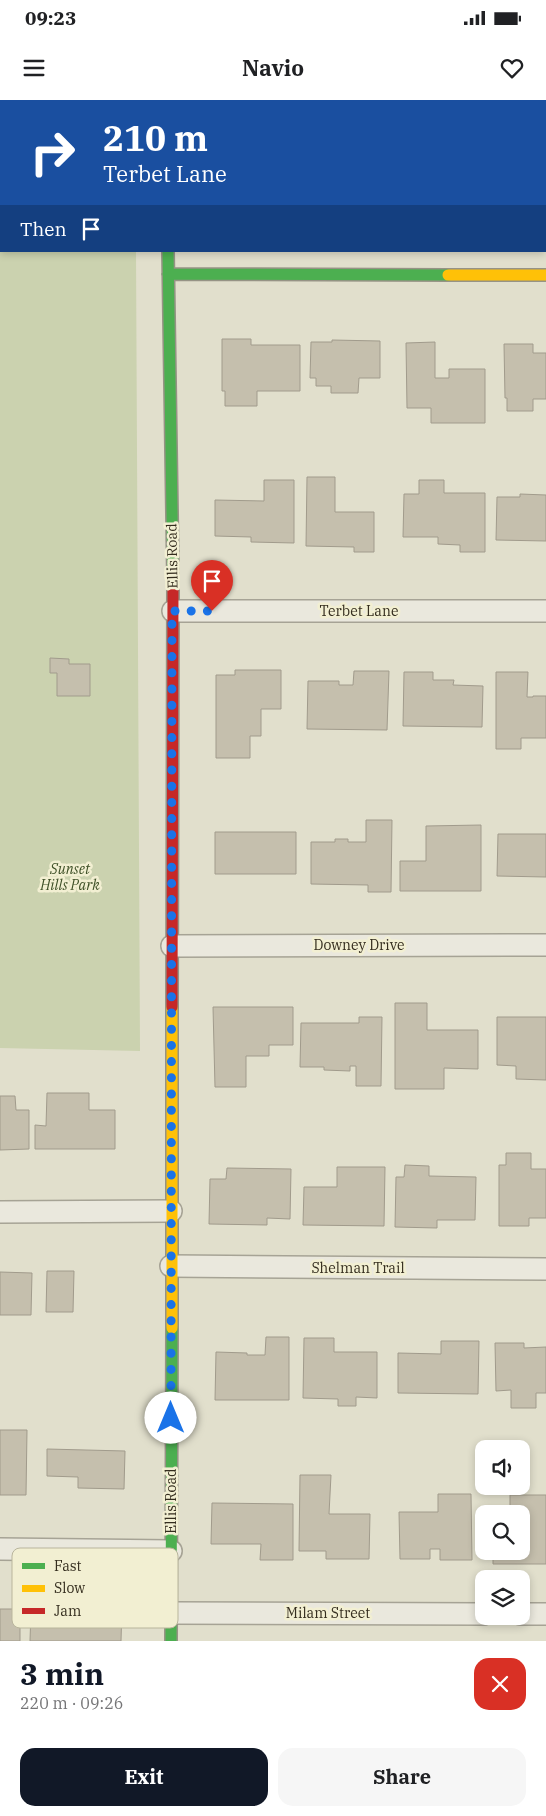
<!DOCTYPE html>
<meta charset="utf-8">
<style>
body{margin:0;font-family:"IBM Plex Serif",serif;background:#f6f6f6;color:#202124;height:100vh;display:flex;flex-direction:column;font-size:19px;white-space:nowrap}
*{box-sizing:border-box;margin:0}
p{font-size:16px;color:#757577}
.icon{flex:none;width:28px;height:28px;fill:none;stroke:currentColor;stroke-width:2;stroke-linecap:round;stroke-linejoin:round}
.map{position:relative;height:1541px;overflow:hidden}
.sheet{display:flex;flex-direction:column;background:#fff;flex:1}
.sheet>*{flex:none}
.hud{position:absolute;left:0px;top:0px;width:546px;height:152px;box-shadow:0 2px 8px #0003;background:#1a4fa0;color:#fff;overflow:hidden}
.buttons{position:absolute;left:475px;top:1340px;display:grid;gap:10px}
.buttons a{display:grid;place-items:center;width:55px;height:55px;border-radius:10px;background:#fff;box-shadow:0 2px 8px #0003;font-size:25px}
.pin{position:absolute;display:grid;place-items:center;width:42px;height:42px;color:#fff;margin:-51px -21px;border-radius:50% 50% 50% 0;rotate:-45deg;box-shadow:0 0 5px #0007}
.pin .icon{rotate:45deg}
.me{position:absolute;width:55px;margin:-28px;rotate:0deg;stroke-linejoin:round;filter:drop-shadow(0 0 4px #0008)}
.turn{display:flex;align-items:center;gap:18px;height:105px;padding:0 20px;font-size:22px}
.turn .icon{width:65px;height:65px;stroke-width:2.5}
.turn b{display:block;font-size:35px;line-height:42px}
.then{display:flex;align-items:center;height:48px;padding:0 20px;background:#0003;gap:10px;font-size:19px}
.round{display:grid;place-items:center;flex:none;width:52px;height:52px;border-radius:15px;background:#f6f6f6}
.head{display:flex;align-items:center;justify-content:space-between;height:85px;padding:0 20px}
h1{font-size:30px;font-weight:700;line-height:38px;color:#111827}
.button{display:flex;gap:10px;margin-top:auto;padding:10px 20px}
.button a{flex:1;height:58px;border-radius:15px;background:#111827;color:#fff;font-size:20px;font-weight:700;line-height:58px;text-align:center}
.button a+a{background:#f6f6f6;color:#202124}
.status{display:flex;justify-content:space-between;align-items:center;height:35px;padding:0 25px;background:#fff;direction:ltr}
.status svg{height:14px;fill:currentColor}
header{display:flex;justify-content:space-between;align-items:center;height:65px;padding:0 20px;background:#fff;font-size:22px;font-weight:700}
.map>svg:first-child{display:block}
.green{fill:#cbd2af}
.building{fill:#c5bfad;stroke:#a19b8c}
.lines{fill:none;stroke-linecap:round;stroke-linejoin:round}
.street-casing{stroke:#a6a395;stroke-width:24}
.fast-casing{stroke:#969385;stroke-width:14}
.slow-casing{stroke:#969385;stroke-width:14}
.jam-casing{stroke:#969385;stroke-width:14}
.street{stroke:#eae8dd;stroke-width:21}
.fast{stroke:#4caf50;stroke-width:11}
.slow{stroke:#ffc107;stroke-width:11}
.jam{stroke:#c62828;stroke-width:11}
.route{stroke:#1a73e8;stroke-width:9;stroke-dasharray:0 16.2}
.labels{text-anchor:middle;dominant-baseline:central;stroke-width:5;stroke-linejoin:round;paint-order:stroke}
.street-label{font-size:14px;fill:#342d1e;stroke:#f2efd2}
.park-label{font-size:14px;font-style:italic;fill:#3d4f26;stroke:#f2efd2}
.key{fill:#f2efd2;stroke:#b9b59c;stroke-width:1}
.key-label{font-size:14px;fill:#342d1e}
</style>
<div class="status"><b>09:23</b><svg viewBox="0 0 49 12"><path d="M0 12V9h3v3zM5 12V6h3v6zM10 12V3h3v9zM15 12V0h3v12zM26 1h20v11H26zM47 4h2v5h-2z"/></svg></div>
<header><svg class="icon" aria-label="menu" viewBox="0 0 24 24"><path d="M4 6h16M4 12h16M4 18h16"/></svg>Navio<svg class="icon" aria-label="heart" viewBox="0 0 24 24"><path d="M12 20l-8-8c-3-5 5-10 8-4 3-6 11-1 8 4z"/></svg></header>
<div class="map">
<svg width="546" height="1541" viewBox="0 0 546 1541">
<rect width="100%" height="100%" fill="#e1dfcc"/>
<!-- green -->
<path class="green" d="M0,34L1,151H136L140,951L0,948Z"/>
<!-- building -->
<path class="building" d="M545,55H546V97H545Z
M222,239H251V245H300V291H257V306H225V291H222Z
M332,240L380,241V278H359L358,293H331V286H316V278H310L311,242H332Z
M435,242V278H449V269H485V323H431V308H407L406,243Z
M504,244H533V253H546V299H533V311H507V298H505Z
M307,377H335V412H374V452H354V447L306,446Z
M264,380H294V443L251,442V437L215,436V400L264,401Z
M419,380H444V393H485V452H460V445L438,444V437H403L404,394H419Z
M520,394L546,395V441L496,440L497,397H520Z
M50,558L69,559V564H90V596H57V573H50Z
M235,570H281V609H261V636H250V658H216V575H235Z
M354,571H389L387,630L307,629L308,581H339V585H353Z
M404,572H433V580H454L453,585L483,586L482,627L403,626Z
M496,572H528L527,597H533V596H546V638H521V649H496Z
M366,720H392L391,792H368V785L311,784V742H335V739H348V742H366Z
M481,725V791H400V761H426V726Z
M215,732H296V774H215Z
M498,734H546V777L497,776Z
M395,903H427V930H478V969L444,968V989H395Z
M213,907H293V945H269V956H246V987H215Z
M359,917H382L381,986H356V966H350V971L324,970V967H300L301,923H359Z
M497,917H546V980L516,979V966L497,965Z
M47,993H89V1010H115V1049H35V1025L46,1026Z
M0,996H15L16,1010H29V1049L0,1050Z
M506,1053H531V1069H546V1118H529V1126H499V1065H506Z
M405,1065L429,1066V1076L476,1077L475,1120H437V1128L395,1127L396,1077H404Z
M337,1067H385L384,1126L303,1125L304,1087H337Z
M227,1068L291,1069L290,1119L267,1118V1125L209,1124L210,1079H226Z
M47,1171H74L73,1212H46Z
M0,1172L32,1173L31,1215H0Z
M266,1237H289V1300H215L216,1252L247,1253V1255H265Z
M304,1238H334V1252H377V1298L356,1297V1306H338V1299L303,1298Z
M441,1241H479L478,1294L398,1293V1253L441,1254Z
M495,1243H524V1248L546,1247V1293H536V1308H511V1290L496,1291Z
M0,1330H27L26,1395H0Z
M47,1349L125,1351L124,1389L78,1388V1377L47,1376Z
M300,1375H331L329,1414H370L369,1459H326V1451H299Z
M438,1394H471L472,1460H440V1449H430V1459H400L399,1412H438Z
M510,1395H546V1464H493V1451H521V1414H510Z
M212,1403L293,1404V1460H260L261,1444H211Z
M76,1505L122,1506L121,1541H30L31,1510L76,1511Z
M0,1509H20V1541H0Z"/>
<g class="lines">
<!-- street casing -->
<g class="street-casing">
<path id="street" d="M167,0V1
M173,511H546
M172,846L546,845
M0,1112L171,1111
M171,1166L546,1169
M0,1449L171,1451
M171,1513L484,1514
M521,1514H546"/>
</g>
<!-- fast casing -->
<g class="fast-casing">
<path id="fast" d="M168,151L173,479
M168,174L448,175
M171,1541L172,1228"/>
</g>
<!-- slow casing -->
<g class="slow-casing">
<path id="slow" d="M448,175H546
M172,1228V907"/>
</g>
<!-- jam casing -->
<g class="jam-casing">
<path id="jam" d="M172,907L173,479"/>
</g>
<!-- street -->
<use href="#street" class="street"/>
<!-- fast -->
<use href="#fast" class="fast"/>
<!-- slow -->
<use href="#slow" class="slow"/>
<!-- jam -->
<use href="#jam" class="jam"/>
</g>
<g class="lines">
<!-- route -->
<path class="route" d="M171,1318L172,511H212"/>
</g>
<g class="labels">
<!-- street labels -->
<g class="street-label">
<text transform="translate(172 456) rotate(-91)">Ellis Road</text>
<text x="359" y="511">Terbet Lane</text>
<text x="359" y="845">Downey Drive</text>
<text x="358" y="1168">Shelman Trail</text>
<text transform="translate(171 1401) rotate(-90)">Ellis Road</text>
<text x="328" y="1513">Milam Street</text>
</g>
<!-- park labels -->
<g class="park-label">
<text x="70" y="769">Sunset<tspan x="70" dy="16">Hills Park</tspan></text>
</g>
</g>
<!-- legend -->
<rect x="12" y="1448" width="166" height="80" rx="8" class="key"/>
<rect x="22" y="1463" width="23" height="6" fill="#4caf50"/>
<rect x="22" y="1485" width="23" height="7" fill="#ffc107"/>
<rect x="22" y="1508" width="23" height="6" fill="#c62828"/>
<g class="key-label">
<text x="54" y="1471">Fast</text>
<text x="54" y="1493">Slow</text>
<text x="54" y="1516">Jam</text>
</g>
</svg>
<div class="buttons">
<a><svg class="icon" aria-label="sound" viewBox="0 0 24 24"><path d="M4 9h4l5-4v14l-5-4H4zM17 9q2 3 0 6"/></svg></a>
<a><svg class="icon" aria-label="search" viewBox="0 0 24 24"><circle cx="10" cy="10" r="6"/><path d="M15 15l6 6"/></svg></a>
<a><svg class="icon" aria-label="layers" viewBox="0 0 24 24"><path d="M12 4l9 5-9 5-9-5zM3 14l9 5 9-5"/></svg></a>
</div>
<div class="pin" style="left:212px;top:511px;background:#d93025"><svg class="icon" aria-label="arrive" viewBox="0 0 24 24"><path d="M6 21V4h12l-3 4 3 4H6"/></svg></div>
<svg class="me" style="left:171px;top:1318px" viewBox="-20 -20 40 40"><circle r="19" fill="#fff"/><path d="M0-13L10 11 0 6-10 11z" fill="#1a73e8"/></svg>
<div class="hud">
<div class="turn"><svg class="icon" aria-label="right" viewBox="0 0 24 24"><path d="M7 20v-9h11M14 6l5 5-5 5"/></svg><div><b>210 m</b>Terbet Lane</div></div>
<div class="then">Then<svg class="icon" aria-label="arrive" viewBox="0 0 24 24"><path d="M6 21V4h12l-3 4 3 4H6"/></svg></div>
</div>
</div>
<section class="sheet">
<div class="head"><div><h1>3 min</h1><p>220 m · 09:26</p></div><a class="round" style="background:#d93025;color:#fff"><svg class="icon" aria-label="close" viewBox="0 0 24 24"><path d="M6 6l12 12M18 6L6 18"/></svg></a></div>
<div class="button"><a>Exit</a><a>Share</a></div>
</section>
